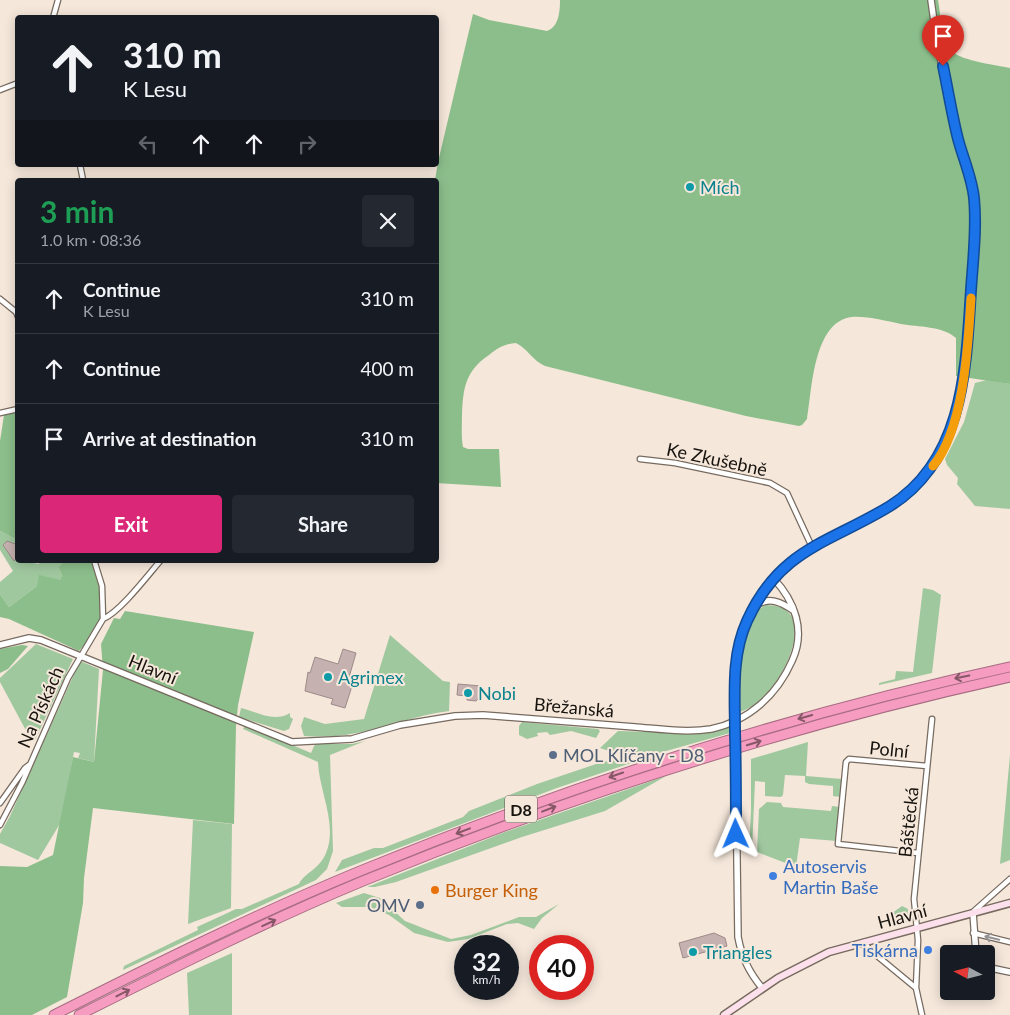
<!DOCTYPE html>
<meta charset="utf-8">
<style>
body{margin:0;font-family:Lato,sans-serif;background:#242831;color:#f1f3f6;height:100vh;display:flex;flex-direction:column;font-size:19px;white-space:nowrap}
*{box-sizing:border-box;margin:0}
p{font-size:16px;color:#9ea1a6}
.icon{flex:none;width:28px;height:28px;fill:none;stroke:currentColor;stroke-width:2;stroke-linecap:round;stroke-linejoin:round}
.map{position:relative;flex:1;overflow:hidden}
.details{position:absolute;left:15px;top:178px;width:424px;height:385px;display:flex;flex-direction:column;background:#171b24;border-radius:5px;box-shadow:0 2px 12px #0003}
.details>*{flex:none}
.guide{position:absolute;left:15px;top:15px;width:424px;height:152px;border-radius:5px;box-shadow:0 2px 12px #0003;background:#171b24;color:#f1f3f6;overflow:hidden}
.needle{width:32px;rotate:277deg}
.tools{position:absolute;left:940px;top:945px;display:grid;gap:10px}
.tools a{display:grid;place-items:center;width:55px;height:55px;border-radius:5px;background:#171b24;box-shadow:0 2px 12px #0003;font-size:25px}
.speed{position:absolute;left:454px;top:935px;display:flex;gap:10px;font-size:25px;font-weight:700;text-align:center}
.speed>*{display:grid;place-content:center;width:65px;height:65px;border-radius:50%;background:#171b24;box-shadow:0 2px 12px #0003;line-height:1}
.speed small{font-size:12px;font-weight:400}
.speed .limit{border:8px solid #d22;background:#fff;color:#111}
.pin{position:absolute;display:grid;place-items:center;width:42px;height:42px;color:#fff;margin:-51px -21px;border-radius:50% 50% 50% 0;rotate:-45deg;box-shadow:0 0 5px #0007}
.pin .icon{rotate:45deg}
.me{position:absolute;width:55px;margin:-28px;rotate:359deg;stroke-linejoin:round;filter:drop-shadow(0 0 4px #0008)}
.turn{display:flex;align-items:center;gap:18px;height:105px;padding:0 25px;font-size:22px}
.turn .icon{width:65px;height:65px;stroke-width:2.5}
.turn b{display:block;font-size:35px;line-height:42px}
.lanes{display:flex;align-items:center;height:48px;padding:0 25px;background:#0003;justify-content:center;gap:25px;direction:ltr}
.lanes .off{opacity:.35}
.round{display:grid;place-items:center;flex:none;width:52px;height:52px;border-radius:5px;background:#242831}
.summary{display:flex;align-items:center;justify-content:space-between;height:85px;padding:0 25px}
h1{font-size:30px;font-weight:700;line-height:38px;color:#1e9e55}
.button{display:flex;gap:10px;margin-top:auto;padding:10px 25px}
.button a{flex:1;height:58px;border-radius:5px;background:#db2777;color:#fff;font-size:20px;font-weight:700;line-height:58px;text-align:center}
.button a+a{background:#242831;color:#f1f3f6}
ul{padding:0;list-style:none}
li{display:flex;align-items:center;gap:15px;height:70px;padding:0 25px;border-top:1px solid #363941}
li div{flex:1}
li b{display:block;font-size:19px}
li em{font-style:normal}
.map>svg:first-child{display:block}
.green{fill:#a0c89f}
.forest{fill:#8cbe8b}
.building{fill:#c5b1b0;stroke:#9d8a89}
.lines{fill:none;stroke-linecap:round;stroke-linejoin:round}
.minor-casing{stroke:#776a5f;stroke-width:7}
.tertiary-casing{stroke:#776a5f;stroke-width:8}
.secondary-casing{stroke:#776a5f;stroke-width:9}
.motorway-casing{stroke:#a76c82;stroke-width:11}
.minor{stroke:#fff;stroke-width:4.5}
.tertiary{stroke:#fff;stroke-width:5.5}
.secondary{stroke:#fce1ec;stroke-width:6}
.motorway{stroke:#f59cc0;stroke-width:9}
.tertiary-bridge-casing{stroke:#776a5f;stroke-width:8;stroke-linecap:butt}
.tertiary-bridge{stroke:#fff;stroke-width:5.5}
.oneway{stroke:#865867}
.oneway2{stroke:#979593}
.route-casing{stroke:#114b97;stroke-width:12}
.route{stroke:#1a73e8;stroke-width:9}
.slow{stroke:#f59e0b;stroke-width:9}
.culture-dot{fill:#0f9aa8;stroke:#f5e7da;stroke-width:2}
.service-dot{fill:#5c6f8a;stroke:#f5e7da;stroke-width:2}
.shop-dot{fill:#3f7fe0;stroke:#f5e7da;stroke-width:2}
.food-dot{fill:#e8710a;stroke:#f5e7da;stroke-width:2}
.labels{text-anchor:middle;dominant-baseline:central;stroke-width:4;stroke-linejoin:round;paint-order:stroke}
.shield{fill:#f5e7da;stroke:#5a534b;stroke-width:1}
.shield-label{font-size:16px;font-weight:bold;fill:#17130e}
.culture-label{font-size:18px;fill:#0d838f;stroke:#f5e7da;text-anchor:start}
.street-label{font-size:18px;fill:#17130e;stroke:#f5e7da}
.service-label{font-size:18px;fill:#4e5e75;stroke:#f5e7da;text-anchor:start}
.shop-label{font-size:18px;fill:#366cbe;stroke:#f5e7da;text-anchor:start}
.food-label{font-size:18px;fill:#c56008;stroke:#f5e7da;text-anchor:start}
</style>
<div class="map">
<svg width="1010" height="1015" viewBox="0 0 1010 1015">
<rect width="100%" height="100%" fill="#f5e7da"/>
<!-- green -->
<path class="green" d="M987,380L1010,384V509L975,506L957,484L958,478L947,465L945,459L964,422L975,383Z
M0,531L17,540L18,560L39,564V560H66L58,567L62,575L60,580L37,586L9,607L0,594V582L13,571L0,550Z
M923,588L933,590L941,595L932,673L879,685V683L895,679L896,671L913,672Z
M766,605C821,605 785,678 763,698C757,704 748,709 740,712C740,684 736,618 766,605Z
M390,635L443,681L450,682L449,711C415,715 384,729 351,734C335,737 320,737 304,736L301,726L304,717L325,724L364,719Z
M36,644L73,659L35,740H31L0,682V678Z
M80,661L99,669L94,762L78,758L80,753L74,752L61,822L38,860L0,843V834L10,816Z
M241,708C258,712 273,723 290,713V717L293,719L289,729L284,731L239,717Z
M522,722L598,729L600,731L596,738L571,731L550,735L547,732L537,733L538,736L527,739L519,735V726Z
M245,725L311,753L315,744H352L365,741L330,755L333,851L327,869L316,880L123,970L124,966L198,930L197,927L236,909H242L299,884C304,873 320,869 326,853C338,825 319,791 318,762L243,729Z
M730,726V733L659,753L609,751L600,748L618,731L688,733Z
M808,742L806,776L842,779L840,797L833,796V786L809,784L805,782V776L785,775L783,795L781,797L765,796V782L755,781L752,851L749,852L751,811V759Z
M1010,755V860L1000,864Z
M617,760H634V762L557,788L335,872L342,860L374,848H383L463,817L469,811L537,784L602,762Z
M666,776L605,811L522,837L396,882L375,887H367L505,832Z
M767,802L781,803L783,807L831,811L832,806L840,807L837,841L800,838L796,867L757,852L759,809Z
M193,820L232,824L231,908L188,924Z
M364,893L380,898L405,921L451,939L471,935L519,917H536L559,904L542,918L534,929L518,923L507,924L468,939L448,942L414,933L389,915L369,907H342L336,903Z
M902,906L908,909L907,922L889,926L888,916Z
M232,953V1015H189L187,973Z"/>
<!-- forest -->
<path class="forest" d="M560,0H938C941,15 941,41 953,52C963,61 996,65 1010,68V384L956,376V338C943,326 918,327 901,324C885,321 868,316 852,317C813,321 812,391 807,419L802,425L799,426L746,416L545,366C533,361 528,349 516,343C504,344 498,348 489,355C465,371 463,389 462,415C462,426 461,436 463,447L468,449H499L501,487L436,483L435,180L438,162L473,14L489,20L547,31C559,27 560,11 560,0Z
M17,411V540L0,531V441L4,415Z
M66,560H91C97,576 107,610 99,626C94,635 85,644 79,651L9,619L0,617V594L9,607L37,586L39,575L60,580L62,575L58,567Z
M125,611L254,632L238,705L236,726L234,824L93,808L84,878L83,903L67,997L32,1015H0V866L27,867L53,855L73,757L94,762L103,670L101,644L114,618L120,619Z
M22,645L28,646L8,669L0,673V649Z"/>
<!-- building -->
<path class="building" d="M7,541L18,545V556L14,561L3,545Z
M343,649L356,653L348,681L353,683L345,708L331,704L333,699L305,691L308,672L310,673L315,657L338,664Z
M458,684L481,686L478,699L476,701L467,700V696L457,695Z
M714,933L725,938L727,946L683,958L679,943Z"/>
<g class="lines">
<!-- minor casing -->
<g class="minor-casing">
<path id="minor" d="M53,18L58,0
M0,90L18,83
M80,165L83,180
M0,299L16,312L18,317
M0,413L18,409
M640,459L675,463L770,483L787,493L812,547
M103,619C120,612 148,575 161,560
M0,803L25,768L29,765
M0,825L22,783L68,678L103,619L102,586L94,560
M918,853L838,844L846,762L849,759L927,766
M974,911L1010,879
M973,933L1010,942
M864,942L870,950L916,988
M922,1015L916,988L918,940L914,899L932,719"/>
</g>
<!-- tertiary casing -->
<g class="tertiary-casing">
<path id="tertiary" d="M755,606C769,596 781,602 794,611
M0,645L29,638L41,640L292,742L352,739L400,725L455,716L483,715C534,719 584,723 635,727C660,729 686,733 711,729C749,721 777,695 792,661C806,631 795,601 773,578
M735,701C735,648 748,593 792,560C812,545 836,533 859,522C889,507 920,490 938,460C968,410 968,336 972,279C973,252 977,224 974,198C972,178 963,158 958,139C947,94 937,46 931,0
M736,782L738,937C742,958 749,972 762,988
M973,913L976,954
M986,967L1010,972"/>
</g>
<!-- secondary casing -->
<g class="secondary-casing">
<path id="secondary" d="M724,1015L778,978L829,952L1010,903"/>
</g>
<!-- motorway casing -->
<g class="motorway-casing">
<path id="motorway" d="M54,1015C155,964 256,914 360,871C571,785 788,715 1010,667
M79,1015C173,968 267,921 363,881C573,795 789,726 1010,677"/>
</g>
<!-- minor -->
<use href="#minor" class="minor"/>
<!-- tertiary -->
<use href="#tertiary" class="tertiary"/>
<!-- secondary -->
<use href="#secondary" class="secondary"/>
<!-- motorway -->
<use href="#motorway" class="motorway"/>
<!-- tertiary-bridge casing -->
<g class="tertiary-bridge-casing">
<path id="tertiary-bridge" d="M735,701L736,782"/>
</g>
<!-- tertiary-bridge -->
<use href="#tertiary-bridge" class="tertiary-bridge"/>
</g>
<!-- one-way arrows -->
<defs><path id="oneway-shaft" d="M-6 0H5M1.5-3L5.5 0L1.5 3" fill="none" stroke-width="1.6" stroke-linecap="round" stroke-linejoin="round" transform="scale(1.25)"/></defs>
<g class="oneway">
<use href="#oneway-shaft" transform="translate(962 677) rotate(168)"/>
<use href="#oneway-shaft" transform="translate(805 717) rotate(164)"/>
<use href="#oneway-shaft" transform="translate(754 743) rotate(-17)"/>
<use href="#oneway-shaft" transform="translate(616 775) rotate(161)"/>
<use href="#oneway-shaft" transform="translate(549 809) rotate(-21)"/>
<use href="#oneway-shaft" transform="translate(463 831) rotate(159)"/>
<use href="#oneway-shaft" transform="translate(269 923) rotate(-25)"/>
<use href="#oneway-shaft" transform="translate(123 993) rotate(-27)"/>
</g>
<use class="oneway2" href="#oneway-shaft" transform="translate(992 938) rotate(-166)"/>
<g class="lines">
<!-- route casing -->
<g class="route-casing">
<path id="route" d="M736,834C736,800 736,766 735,733C735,695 731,656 747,621C780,548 830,543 890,506C964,460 966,368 971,290C973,260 977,228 974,198C972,178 963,158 958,139C952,115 948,90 943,66"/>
</g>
<!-- route -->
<use href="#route" class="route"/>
<!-- slow -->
<path class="slow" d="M933,466C964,429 968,346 971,298"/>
</g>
<!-- markers -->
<g class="culture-dot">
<circle cx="690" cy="187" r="5"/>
<circle cx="328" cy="677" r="5"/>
<circle cx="468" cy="693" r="5"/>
<circle cx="693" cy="952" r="5"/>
</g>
<g class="service-dot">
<circle cx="553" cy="755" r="5"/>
<circle cx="420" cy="905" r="5"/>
</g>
<g class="shop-dot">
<circle cx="773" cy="876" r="5"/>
<circle cx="928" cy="950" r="5"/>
</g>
<circle class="food-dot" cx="435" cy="890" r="5"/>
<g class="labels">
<!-- shield labels -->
<rect class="shield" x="505" y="795.5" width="32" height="27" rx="4"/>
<g class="shield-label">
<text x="521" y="809">D8</text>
</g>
<!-- culture labels -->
<g class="culture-label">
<text x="700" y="187">Mích</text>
<text x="338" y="677">Agrimex</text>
<text x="478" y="693">Nobi</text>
<text x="703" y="952">Triangles</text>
</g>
<!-- street labels -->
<g class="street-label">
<text transform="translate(717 459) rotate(12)">Ke Zkušebně</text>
<text transform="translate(153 669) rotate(22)">Hlavní</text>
<text transform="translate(40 707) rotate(-66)">Na Pískách</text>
<text transform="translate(574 707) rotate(5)">Břežanská</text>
<text transform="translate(889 749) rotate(6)">Polní</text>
<text transform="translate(908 822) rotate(-84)">Báštěcká</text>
<text transform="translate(902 916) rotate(-15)">Hlavní</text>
</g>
<!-- service labels -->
<g class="service-label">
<text x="563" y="755">MOL Klíčany - D8</text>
<text x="410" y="905" text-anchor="end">OMV</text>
</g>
<!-- shop labels -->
<g class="shop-label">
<text x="783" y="866">Autoservis<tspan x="783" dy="21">Martin Baše</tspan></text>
<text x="918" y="950" text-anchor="end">Tiskárna</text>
</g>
<!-- food labels -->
<g class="food-label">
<text x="445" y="890">Burger King</text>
</g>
</g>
</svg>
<div class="tools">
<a><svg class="needle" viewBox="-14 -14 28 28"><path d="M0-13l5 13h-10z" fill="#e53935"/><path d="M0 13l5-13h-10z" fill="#9ea1a6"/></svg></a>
</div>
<div class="speed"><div>32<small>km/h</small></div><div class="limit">40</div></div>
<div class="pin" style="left:943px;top:66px;background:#d93025"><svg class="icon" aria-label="arrive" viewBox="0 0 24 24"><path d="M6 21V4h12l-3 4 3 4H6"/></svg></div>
<svg class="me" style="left:736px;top:834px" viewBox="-20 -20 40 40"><path d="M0-17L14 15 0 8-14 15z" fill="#1a73e8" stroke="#fff" stroke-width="4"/></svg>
<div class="guide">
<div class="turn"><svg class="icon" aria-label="ahead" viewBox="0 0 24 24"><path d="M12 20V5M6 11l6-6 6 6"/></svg><div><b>310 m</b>K Lesu</div></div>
<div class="lanes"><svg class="icon off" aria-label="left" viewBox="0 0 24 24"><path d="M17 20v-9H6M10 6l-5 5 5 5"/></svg><svg class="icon" aria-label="ahead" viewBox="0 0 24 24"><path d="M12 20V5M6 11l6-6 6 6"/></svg><svg class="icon" aria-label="ahead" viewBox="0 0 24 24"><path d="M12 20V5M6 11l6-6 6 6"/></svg><svg class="icon off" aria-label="right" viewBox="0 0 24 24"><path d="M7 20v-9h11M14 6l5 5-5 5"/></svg></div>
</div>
<section class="details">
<div class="summary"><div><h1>3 min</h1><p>1.0 km · 08:36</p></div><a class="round"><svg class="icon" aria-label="close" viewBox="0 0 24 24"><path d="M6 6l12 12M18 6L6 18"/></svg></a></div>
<ul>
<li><svg class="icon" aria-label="ahead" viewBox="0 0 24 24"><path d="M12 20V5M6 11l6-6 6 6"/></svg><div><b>Continue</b><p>K Lesu</p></div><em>310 m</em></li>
<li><svg class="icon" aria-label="ahead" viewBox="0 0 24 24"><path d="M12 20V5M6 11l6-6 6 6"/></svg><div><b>Continue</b></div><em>400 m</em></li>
<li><svg class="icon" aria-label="arrive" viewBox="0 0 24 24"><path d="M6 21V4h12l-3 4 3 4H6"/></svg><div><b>Arrive at destination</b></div><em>310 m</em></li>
</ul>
<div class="button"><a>Exit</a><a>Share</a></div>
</section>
</div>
